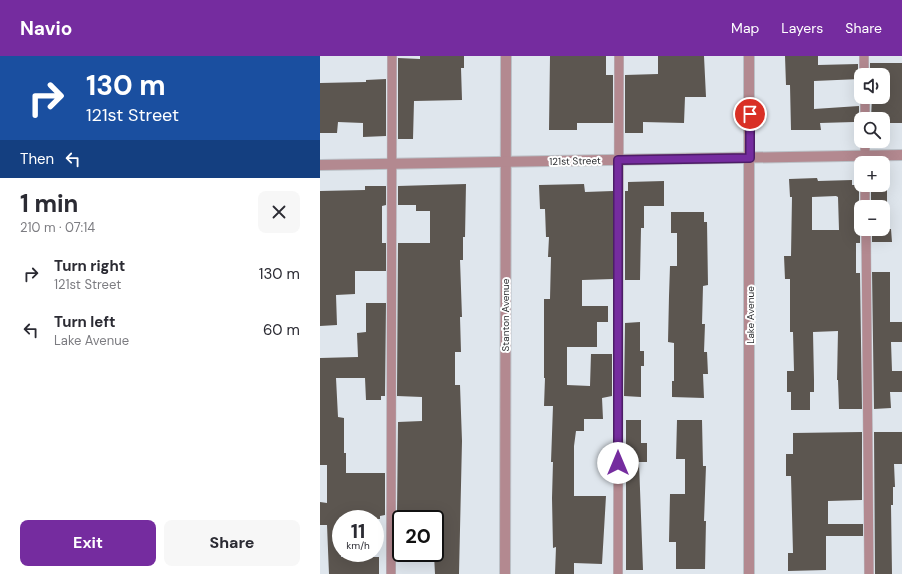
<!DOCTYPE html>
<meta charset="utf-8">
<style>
body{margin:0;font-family:"DM Sans",sans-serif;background:#f7f7f7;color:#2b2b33;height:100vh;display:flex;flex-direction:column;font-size:15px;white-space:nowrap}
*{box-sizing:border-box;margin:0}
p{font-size:13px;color:#7c7c81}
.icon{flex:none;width:22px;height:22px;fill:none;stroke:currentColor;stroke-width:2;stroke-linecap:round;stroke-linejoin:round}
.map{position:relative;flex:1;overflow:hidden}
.side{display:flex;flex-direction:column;background:#fff;width:320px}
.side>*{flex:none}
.guide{background:#1a4fa0;color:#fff;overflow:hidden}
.tools{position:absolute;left:534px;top:12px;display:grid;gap:8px}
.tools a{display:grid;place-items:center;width:36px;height:36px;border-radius:8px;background:#fff;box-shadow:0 4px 16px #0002;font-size:20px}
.speed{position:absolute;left:12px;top:454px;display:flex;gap:8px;font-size:20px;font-weight:700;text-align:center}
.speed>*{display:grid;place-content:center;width:52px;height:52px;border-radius:50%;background:#fff;box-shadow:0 4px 16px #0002;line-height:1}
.speed small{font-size:10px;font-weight:400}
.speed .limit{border:2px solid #111;border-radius:6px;background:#fff;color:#111}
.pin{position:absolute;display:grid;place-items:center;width:34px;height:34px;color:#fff;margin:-17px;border:2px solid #fff;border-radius:50%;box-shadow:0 1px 4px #0007}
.me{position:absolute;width:44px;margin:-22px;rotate:0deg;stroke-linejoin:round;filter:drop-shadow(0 0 3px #0008)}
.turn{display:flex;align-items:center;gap:14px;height:84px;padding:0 20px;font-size:18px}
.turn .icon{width:52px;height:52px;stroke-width:2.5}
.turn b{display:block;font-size:28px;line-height:34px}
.then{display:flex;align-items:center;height:38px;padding:0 20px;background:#0003;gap:8px;font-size:15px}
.round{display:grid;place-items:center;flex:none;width:42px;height:42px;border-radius:8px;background:#f7f7f7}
.overview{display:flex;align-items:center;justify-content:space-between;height:68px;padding:0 20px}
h1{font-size:24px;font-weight:700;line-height:30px}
.action{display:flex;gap:8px;margin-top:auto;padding:8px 20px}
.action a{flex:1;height:46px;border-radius:8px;background:#752c9f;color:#fff;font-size:16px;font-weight:700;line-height:46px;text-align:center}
.action a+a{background:#f7f7f7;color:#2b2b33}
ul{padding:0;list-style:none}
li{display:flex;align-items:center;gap:12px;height:56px;padding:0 20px}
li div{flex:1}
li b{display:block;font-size:15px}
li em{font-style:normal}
header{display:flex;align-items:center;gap:24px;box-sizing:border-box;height:56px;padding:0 20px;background:#752c9f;color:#fff}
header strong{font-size:19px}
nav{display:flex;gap:22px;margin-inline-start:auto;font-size:14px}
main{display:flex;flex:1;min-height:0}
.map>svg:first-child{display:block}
.building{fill:#5c5650;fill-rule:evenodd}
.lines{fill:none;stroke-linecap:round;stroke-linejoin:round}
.service-casing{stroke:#bbc1c7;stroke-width:10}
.minor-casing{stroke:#bbc1c7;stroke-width:12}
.tertiary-casing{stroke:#bbc1c7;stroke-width:12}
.service{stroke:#b38990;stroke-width:9}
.minor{stroke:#b38990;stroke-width:10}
.tertiary{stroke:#b38990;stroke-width:10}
.route-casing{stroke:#4c1d67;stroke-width:10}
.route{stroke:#752c9f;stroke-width:7}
.labels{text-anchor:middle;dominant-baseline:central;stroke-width:4;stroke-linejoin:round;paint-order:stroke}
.street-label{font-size:10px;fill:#2b2d30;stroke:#fff}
</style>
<header>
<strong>Navio</strong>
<nav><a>Map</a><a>Layers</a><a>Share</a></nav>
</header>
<main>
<section class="side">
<div class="guide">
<div class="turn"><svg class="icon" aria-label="right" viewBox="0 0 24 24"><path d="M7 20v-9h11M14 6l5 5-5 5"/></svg><div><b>130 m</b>121st Street</div></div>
<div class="then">Then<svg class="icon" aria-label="left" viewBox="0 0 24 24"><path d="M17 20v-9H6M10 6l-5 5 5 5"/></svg></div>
</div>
<div class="overview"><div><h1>1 min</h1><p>210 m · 07:14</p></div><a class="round"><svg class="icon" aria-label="close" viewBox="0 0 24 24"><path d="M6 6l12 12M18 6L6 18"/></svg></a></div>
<ul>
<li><svg class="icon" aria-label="right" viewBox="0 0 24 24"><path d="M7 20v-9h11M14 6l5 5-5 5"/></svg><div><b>Turn right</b><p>121st Street</p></div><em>130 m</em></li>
<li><svg class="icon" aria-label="left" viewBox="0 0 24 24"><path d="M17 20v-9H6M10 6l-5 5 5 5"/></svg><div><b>Turn left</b><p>Lake Avenue</p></div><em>60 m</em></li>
</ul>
<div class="action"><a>Exit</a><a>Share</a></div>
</section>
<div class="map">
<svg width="582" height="518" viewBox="0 0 582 518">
<rect width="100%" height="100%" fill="#dfe6ed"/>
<!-- building -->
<path class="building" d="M100,0H144V12H141L142,44L94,45L93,83H78V2L100,3Z
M230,0H286V19H293V67H257V74H229Z
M338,0H384L386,41H365L364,67L323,66V77H305V19L338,18Z
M465,0H498V9L538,8V19L540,23L494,25V53L539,50V63H534V66L500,67L501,74H471L470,29H466Z
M550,7H582V67H563V63H551L552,41H563V19H550Z
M66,23V80L43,81V67L18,66L17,77H0V27L46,26V24Z
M497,122L498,125L532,124V129H539V147H535L536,173H540V187H536V217H540L542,353H519L518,324H517L518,275L493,276L494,324V336H490V354H471V336H467V315H474L473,276H470V223H465L464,200H471L472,141H470L469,123ZM516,140L518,141L519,174H492V141Z
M344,125V150H324V172H321L320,224H305V135H308V126Z
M146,128L145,181H143V204H140L142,261H140L141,296H135V329H140L142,385L139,518H115L114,499H121L122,464L116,463V459H77L78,366L102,365V341L77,340L78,187H110V155H96V149H78V130Z
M264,128L265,136L293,135V223L262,224V250H288V266H277V291H247V329L270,330L271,298H292V340L282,342L283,363H264V375H256L254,390V440H286L282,508L254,507V518H235L236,491L233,492L232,442L233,406H231L233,350H224L225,322H224V243H230L231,201H228L229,181H226L225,153H220L219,129Z
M551,129H567V146H551Z
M45,130H66V149L62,150V187H66V215H35V238L16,239L17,269L0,270V135L45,134Z
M351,156H384V166H387L388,229L383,230L382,268H385L384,296H387L388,318H383L384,342L352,341V325H354V287L348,286L349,240L350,210H357V177H351Z
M552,173H571L572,186H552Z
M552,216H570V266H582V286H571L572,315H582V336H570L571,352L554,353Z
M46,247H66L65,340H61V344H46L45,322H16L18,361L24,362V397H26V417H65V459L60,460V463H21V501H59V518H9L7,469H0V446L7,447V409H0V302L38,301L37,277L46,276Z
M320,266V295H324V310H321V341L304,340L305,267Z
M306,364H321V387H327V406H319L323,514H306Z
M357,364H382L383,410H386L384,465H386L385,513H356V486H349L350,438H365V403H356Z
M542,376V444L508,445V468H543V480H506V514L468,515V497H473L471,420H466V398H473V377Z
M554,376H582V408H574L575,431H573V449H571L572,518H555Z"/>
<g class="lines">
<!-- service casing -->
<g class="service-casing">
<path id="service" d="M544,0V19
M545,41V63
M545,85V107
M545,129V151
M546,173L549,518
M71,518L72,0
M298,518L299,0"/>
</g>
<!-- minor casing -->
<g class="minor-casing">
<path id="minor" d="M185,518L186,0
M429,518V0"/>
</g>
<!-- tertiary casing -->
<g class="tertiary-casing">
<path id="tertiary" d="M0,109L582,99"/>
</g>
<!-- service -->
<use href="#service" class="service"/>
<!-- minor -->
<use href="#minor" class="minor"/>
<!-- tertiary -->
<use href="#tertiary" class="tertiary"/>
</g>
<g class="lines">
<!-- route casing -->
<g class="route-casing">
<path id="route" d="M298,407V104L430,102V58"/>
</g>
<!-- route -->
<use href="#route" class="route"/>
</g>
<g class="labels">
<!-- street labels -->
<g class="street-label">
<text transform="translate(255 105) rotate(-1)">121st Street</text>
<text transform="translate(185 259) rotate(-90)">Stanton Avenue</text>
<text transform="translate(430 259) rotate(-90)">Lake Avenue</text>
</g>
</g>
</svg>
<div class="tools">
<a><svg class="icon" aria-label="sound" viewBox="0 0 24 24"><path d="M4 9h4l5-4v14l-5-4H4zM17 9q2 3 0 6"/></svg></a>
<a><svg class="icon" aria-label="search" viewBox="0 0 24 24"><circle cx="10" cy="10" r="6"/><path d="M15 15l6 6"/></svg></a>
<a>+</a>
<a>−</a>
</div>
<div class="speed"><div>11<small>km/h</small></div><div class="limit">20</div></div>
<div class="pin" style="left:430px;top:58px;background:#d93025"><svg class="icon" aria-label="arrive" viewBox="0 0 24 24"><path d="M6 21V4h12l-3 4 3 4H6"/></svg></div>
<svg class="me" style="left:298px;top:407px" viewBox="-20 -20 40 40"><circle r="19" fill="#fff"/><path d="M0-13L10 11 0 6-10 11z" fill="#752c9f"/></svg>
</div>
</main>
